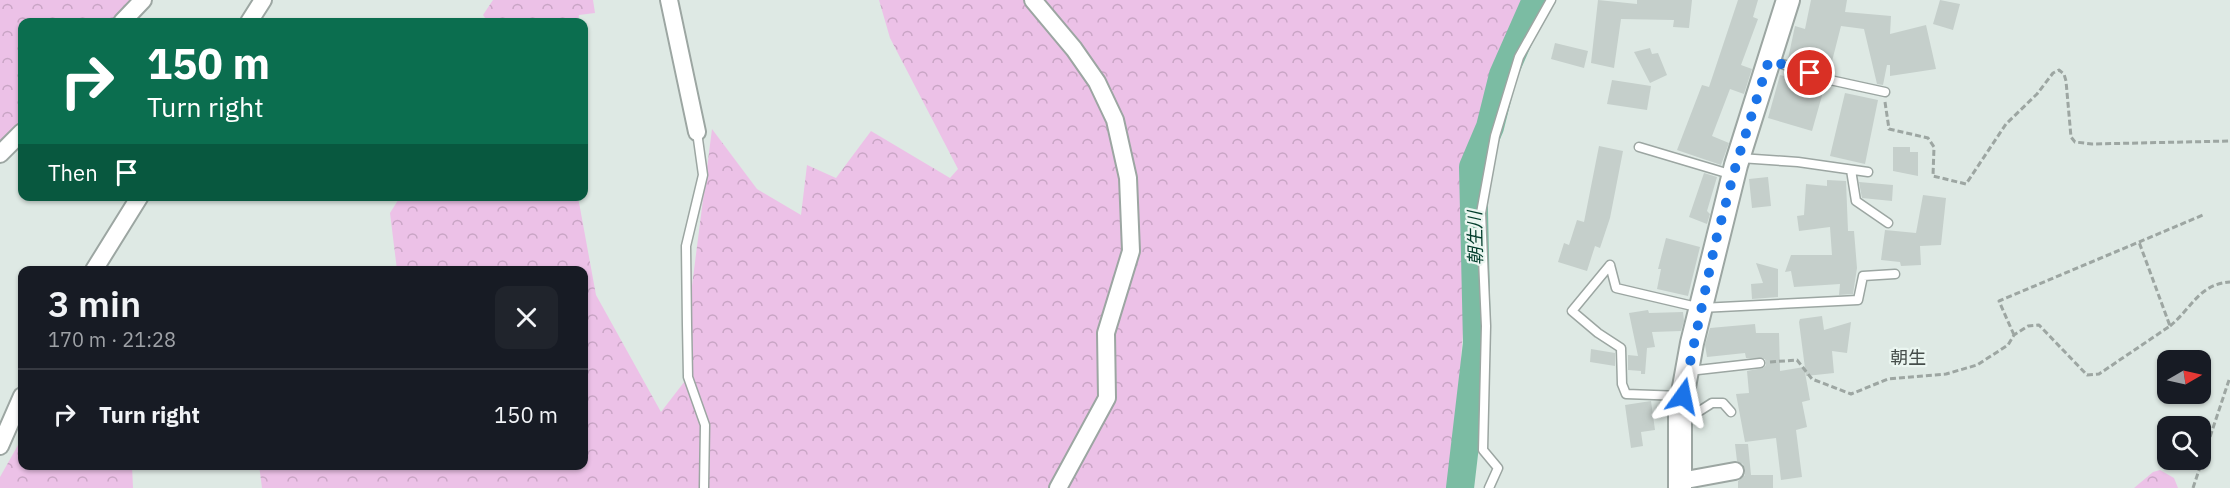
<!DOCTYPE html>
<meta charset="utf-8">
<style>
body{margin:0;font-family:"IBM Plex Sans","Noto Sans JP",sans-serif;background:#20242c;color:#f1f3f6;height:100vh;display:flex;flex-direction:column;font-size:22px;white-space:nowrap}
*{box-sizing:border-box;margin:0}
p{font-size:20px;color:#9ea1a6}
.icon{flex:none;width:33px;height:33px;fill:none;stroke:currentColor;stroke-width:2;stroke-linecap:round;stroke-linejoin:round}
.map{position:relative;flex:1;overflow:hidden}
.details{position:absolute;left:18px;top:266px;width:570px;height:204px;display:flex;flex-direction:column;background:#171b24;border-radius:12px;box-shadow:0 2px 4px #0004}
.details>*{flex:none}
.hud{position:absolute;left:18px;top:18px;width:570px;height:183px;border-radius:12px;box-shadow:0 2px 4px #0004;background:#0b6e4f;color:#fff;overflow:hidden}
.needle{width:39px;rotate:81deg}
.fabs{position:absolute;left:2157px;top:350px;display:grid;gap:12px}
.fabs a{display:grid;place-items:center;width:54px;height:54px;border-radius:12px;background:#171b24;box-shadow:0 2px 4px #0004;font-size:30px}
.pin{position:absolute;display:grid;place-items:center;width:51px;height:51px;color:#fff;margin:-26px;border:3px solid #fff;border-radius:50%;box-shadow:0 2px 6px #0007}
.me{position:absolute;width:66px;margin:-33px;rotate:12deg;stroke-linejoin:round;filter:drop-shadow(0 0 4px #0008)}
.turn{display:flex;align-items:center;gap:21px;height:126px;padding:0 30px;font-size:27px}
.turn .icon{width:78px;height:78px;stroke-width:2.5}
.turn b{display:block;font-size:42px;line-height:51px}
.then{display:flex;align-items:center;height:57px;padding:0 30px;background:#0003;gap:12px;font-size:22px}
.round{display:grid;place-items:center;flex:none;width:63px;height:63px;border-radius:12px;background:#20242c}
.overview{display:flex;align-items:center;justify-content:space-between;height:102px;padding:0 30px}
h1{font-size:36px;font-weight:600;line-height:45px}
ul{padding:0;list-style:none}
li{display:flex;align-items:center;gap:18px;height:90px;padding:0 30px;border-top:2px solid #363941}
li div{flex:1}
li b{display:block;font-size:22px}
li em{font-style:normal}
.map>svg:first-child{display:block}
.forest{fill:url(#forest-crowns)}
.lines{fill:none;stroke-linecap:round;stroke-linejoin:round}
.river{stroke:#7bbca3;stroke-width:28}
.building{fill:#c5cfcb}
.lane-casing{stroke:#9ca6a2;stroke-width:11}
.street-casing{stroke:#9ca6a2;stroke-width:20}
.secondary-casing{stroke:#9ca6a2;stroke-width:26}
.path{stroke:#9da6a2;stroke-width:3;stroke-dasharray:6 3;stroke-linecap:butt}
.lane{stroke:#fff;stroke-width:8}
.street{stroke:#fff;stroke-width:16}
.secondary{stroke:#fff;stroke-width:22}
.route{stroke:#1a73e8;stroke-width:10;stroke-dasharray:0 18}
.labels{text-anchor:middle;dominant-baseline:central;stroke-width:4.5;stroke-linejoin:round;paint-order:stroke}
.water-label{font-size:18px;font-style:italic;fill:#003c2b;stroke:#ebf6f1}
.neighbourhood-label{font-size:18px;fill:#464e4b;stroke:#ebf6f1}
</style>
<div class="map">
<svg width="2230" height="488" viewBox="0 0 2230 488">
<defs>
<pattern id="forest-crowns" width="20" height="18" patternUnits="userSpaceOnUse" patternTransform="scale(1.5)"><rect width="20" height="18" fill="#ecc1e7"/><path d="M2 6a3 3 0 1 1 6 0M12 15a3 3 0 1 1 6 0" fill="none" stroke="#c9a5c5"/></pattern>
</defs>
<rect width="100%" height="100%" fill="#dee9e4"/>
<!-- forest -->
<path class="forest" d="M0,0H143L122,22H22V122L0,142Z
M493,0H593L595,13L579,15L578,22H488L483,15Z
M879,0H1531L1525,23L1503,75L1474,199L1461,357L1467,472L1460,488H262L259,465H584V270H397L390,213L400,197H578L596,295L661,412L688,377L687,325L712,129L757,189L801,215L807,165L836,178L871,131L950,178L958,169L890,38Z
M22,438V465H132L133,488H0V477Z
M2160,470L2174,478L2178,488H2134L2153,472Z"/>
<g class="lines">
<!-- river -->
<path class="river" d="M1460,488L1477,343L1473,167L1490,127L1503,75L1536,0"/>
</g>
<!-- building -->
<path class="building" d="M1598,0L1637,4V0H1692L1689,28L1673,27L1674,20L1621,19L1614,68L1591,63Z
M1738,0H1758L1753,17L1758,19L1741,65L1752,69L1744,94L1730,89L1712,136L1729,143L1721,165L1677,150L1702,85L1709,87Z
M1811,0H1847L1845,12L1891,16L1890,34L1926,25L1936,69L1890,76V65H1887L1883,85L1877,84L1864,29L1841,26L1829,73L1788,59L1795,26L1805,29Z
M1940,0L1960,4L1953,30L1933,24Z
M1555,43L1588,51L1584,68L1551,59Z
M1650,48L1652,54L1658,53L1667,75L1650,83L1634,52Z
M1785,72L1825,85L1812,131L1768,118L1780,75L1784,76Z
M1612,80L1651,86L1647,110L1607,104Z
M1845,93L1878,100L1865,164L1830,156Z
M1599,146L1623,151L1610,218L1600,248L1595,246L1587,271L1558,262L1564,243L1569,245L1577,220L1584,222Z
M1893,147H1910V152H1918V176L1893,171Z
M1704,173L1717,177L1707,211L1710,214L1707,224L1689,217Z
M1768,177L1771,206L1752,208L1749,179Z
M1827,180L1846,181L1848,231H1854L1857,268L1853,294L1839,295L1840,284L1794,287L1791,271L1785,272L1791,255H1832L1830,227L1799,231L1797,216L1804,215L1806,184L1827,186Z
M1859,182L1893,185L1892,201L1862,198Z
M1923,195L1946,198L1941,245L1920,246L1921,265L1901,266L1900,262L1881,260L1885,230L1916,233Z
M1666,238L1700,247L1688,296L1657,289L1661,269H1658Z
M1756,263L1778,269V297L1752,299L1751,284L1763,283Z
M1648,310L1649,313L1683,312L1684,321L1681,331L1652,332L1655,347L1647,348L1645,374H1641V371L1628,370V355L1638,356L1629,313Z
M1822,316L1824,330L1851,322L1847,353L1832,351L1834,373L1806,376L1799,322L1800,319Z
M1755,324L1756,333H1779L1780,371L1804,367L1810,400L1802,402L1807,427L1796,430L1802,477L1781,480L1776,438L1745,442L1736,394L1749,393L1747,371L1763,368L1766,365L1765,359L1746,358L1745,353L1707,357L1705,345L1710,328Z
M1591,349L1615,353V366L1590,362Z
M1651,401L1655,430L1641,432L1643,446L1631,448L1625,405Z
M1735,444H1748L1751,475H1773V488H1738V481L1745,475V470L1743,464L1737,461Z"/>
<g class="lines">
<!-- lane casing -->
<g class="lane-casing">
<path id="lane" d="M1770,60L1830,80L1885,92
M697,132L703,175L686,246L687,325L688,377L705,425L704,488
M1639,147L1733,175
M1740,158L1798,162L1868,172
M1851,170L1856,201L1888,223
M1610,265L1616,288L1701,308L1858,300L1863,276L1895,274
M1610,265L1572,311L1598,333L1621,348L1622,384L1626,394L1682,396
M1689,371L1760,363
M1684,421L1712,403H1723L1731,412
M1489,488L1498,468L1483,450L1486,326L1481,213L1495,136L1519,57L1551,0"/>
</g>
<!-- street casing -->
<g class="street-casing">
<path id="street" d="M669,0L697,132
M1033,0L1074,49L1097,82L1115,120L1128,178L1131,251L1106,333L1107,398L1058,488
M122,22L143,0
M249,22L263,0
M0,154L22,132
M94,270L140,196
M0,446L22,396
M1680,481L1735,471"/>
</g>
<!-- secondary casing -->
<g class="secondary-casing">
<path id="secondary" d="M1680,488V409L1692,343L1736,165L1788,0"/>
</g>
<!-- path -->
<path class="path" d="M1885,102L1889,129L1928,138L1934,147L1933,176L1966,184L2006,124L2037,94L2053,73L2059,70L2064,74L2066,81L2071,137L2075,142L2092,144L2230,141
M2170,326C2192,308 2199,284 2230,282
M2014,335L1999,301L2203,215
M1770,362L1797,360L1812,379L1851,394L1888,379L1946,374L1977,365L2008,345L2014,335L2028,326L2039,325L2087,375L2099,374L2170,326L2139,242
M2193,488L2230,377"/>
<!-- lane -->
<use href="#lane" class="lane"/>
<!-- street -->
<use href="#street" class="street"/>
<!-- secondary -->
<use href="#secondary" class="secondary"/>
</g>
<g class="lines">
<!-- route -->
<path class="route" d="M1683,396L1715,244L1736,165L1769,60L1810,73"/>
</g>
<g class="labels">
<!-- water labels -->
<g class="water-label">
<text transform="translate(1475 238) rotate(-91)">朝生川</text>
</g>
<!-- neighbourhood labels -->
<g class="neighbourhood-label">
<text x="1908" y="357">朝生</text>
</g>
</g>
</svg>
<div class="fabs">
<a><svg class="needle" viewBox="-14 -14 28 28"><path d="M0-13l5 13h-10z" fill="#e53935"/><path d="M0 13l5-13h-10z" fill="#9ea1a6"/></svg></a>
<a><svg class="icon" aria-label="search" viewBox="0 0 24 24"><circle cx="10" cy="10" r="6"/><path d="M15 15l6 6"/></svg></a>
</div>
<div class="pin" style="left:1810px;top:73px;background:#d93025"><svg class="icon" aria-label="arrive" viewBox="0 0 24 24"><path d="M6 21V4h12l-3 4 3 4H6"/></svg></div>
<svg class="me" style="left:1683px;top:396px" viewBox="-20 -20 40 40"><path d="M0-17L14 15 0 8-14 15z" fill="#1a73e8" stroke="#fff" stroke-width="4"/></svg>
<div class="hud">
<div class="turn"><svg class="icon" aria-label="right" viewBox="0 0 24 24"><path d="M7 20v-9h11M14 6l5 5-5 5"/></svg><div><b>150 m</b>Turn right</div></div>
<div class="then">Then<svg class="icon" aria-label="arrive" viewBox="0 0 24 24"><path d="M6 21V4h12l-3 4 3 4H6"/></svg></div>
</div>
<section class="details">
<div class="overview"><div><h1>3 min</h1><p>170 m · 21:28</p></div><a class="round"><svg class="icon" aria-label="close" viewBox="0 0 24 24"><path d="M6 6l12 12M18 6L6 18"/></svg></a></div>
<ul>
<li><svg class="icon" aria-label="right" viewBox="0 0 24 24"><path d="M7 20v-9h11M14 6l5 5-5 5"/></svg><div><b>Turn right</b></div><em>150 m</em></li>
</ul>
</section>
</div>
